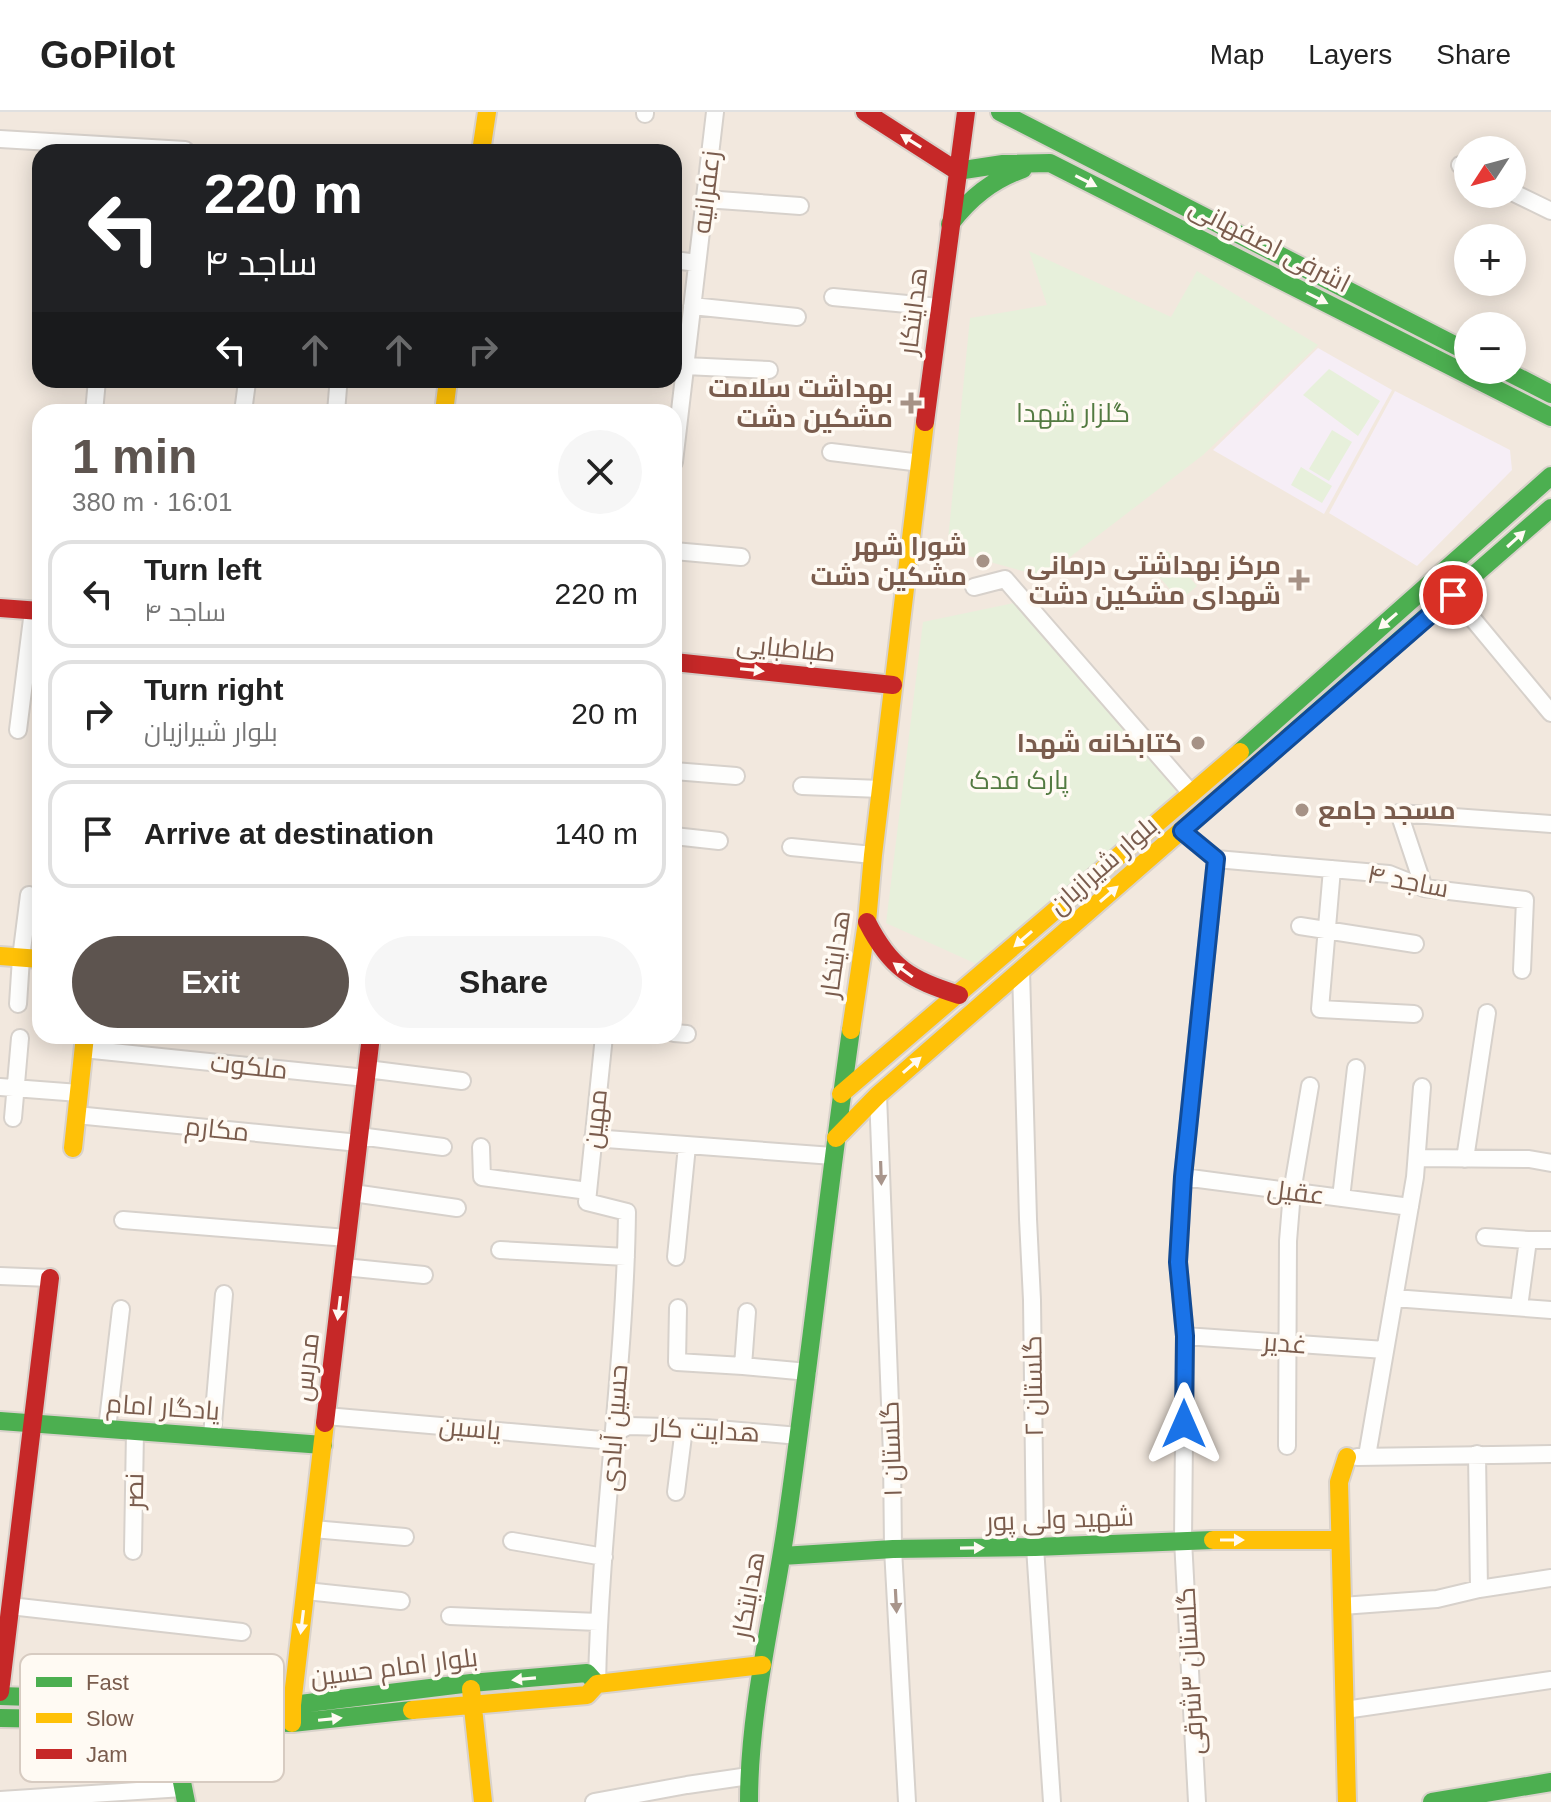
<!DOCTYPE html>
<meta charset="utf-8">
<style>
body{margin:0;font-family:Arial,Cairo,sans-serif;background:#f6f6f6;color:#222;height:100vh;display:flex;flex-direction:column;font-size:30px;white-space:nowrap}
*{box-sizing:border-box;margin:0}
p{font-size:26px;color:#767676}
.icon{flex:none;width:44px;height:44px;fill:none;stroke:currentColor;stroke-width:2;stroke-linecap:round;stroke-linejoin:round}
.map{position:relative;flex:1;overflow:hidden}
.drawer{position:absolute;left:32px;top:292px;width:650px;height:640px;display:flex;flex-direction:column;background:#fff;border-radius:24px;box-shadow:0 4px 20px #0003}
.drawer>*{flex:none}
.guide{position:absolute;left:32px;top:32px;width:650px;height:244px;border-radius:24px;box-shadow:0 4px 20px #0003;background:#202124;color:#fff;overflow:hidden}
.needle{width:52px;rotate:234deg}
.fabs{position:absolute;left:1454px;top:24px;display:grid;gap:16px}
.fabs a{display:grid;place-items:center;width:72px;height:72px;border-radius:50%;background:#fff;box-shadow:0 4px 20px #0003;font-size:40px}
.pin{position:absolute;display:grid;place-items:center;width:68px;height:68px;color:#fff;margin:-34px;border:4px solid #fff;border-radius:50%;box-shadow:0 2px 8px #0007}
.me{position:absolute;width:88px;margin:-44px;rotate:0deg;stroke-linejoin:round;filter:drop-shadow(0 0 6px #0008)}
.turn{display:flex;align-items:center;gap:28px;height:168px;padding:0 40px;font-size:36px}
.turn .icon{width:104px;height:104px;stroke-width:2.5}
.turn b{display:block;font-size:56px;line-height:68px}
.lanes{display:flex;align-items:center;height:76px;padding:0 40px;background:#0003;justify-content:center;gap:40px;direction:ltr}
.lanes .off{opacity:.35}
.round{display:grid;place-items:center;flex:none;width:84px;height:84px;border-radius:42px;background:#f6f6f6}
.summary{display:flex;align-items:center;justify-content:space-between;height:136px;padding:0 40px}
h1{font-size:48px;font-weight:800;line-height:60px;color:#5d544f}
.cta{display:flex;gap:16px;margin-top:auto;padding:16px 40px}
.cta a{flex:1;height:92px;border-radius:48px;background:#5d544f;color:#fff;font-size:32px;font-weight:800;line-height:92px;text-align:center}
.cta a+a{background:#f6f6f6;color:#222}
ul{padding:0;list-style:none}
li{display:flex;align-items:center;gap:24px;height:108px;margin:0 16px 12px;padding:0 24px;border:4px solid #e0e0e0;border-radius:24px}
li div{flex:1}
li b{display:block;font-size:30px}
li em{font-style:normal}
header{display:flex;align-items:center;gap:48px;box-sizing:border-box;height:112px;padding:0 40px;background:#fff;border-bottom:2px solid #e0e0e0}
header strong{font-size:38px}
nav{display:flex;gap:44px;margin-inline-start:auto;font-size:28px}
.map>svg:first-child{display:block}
.residential{fill:#f2e8de;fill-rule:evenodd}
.education{fill:#f6eef6}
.green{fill:#e7f0db}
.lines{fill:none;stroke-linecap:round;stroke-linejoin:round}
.street-casing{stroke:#d7d1cb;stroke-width:20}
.fast-casing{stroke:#d9d2cb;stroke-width:22}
.slow-casing{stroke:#d9d2cb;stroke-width:22}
.jam-casing{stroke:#d9d2cb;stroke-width:22}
.street{stroke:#fefefd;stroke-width:16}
.fast{stroke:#4caf50;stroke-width:18}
.slow{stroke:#ffc107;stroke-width:18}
.jam{stroke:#c62828;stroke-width:18}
.oneway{fill:#fffaf3}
.oneway2{fill:#a8958b}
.route-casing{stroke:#114b97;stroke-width:20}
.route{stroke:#1a73e8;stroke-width:14}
.poi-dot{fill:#a69286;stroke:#fffaf3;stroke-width:3}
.labels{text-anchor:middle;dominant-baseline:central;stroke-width:7;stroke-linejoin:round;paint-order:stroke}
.street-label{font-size:26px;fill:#7a5c4d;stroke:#fffaf3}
.poi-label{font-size:26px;font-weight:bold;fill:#7a5c4d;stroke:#fffaf3;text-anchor:end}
.park-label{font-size:26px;fill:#537a41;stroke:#fffaf3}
.key{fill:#fffaf3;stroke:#d7cbc1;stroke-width:2}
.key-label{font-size:22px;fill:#7a5c4d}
</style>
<header>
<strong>GoPilot</strong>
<nav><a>Map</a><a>Layers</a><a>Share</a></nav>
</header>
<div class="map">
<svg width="1551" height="1690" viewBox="0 0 1551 1690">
<rect width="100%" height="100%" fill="#f9f5f0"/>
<!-- residential -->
<path class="residential" d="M0,0H1551V1690H0ZM1468,38H1512V82H1468ZM40,40H674V268H40ZM1468,126H1512V170H1468ZM1468,214H1512V258H1468ZM40,300H674V924H40Z"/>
<!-- education -->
<path class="education" d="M1318,236L1392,278L1324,402L1213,338Z
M1395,279L1510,338L1512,358L1417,454L1329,401Z"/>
<!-- green -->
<path class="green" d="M1029,139L1171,205L1197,159L1318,233L1203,343L1044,465L947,438L970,206L1047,193Z
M1329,257L1380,289L1358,324L1303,283Z
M1332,318L1352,330L1329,369L1309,357Z
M1301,355L1332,374L1322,391L1291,373Z
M1167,439L1197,474L1180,489L1150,454Z
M1014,491L1178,678L983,855L886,811L923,510Z"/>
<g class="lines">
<!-- street casing -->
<g class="street-casing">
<path id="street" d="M645,2V0
M0,27L185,38
M1460,53L1468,58
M1512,80L1551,99
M705,87L800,94
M674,148L697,151
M833,185L939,195
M692,194L797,205
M685,254L769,258
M94,300L97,268
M243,300L247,270
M336,300L338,276
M831,340L921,351
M674,350L715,0
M674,439L741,445
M974,475L1005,467L1192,682
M1453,483L1551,601
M18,618L33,499
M674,659L736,664
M802,674L881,677
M1182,719L1216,747L1389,762L1424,776L1525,788L1522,858
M674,724L719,729
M791,735L873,743
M1332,757L1320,897L1414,902
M1424,776L1399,701L1551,712
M1300,814L1415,832
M1021,858L1028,1107L1032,1188L1035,1435L1052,1690
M18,892L21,846L29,783
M674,921L687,922
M83,937L366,966
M367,957L462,969
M0,975L79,981
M878,983L892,1343L893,1437L907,1690
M76,1003L359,1031
M13,1006L20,926
M359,1024L443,1035
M593,1026L833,1044
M481,1035L482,1065L588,1079
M1417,1046L1529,1047L1551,1051
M1465,1047L1487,901
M1183,1065L1410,1095
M353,1081L457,1096
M1341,1086L1356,956
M123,1108L347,1126
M1485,1125L1528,1128L1519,1195
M1528,1128H1551
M500,1138L626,1145
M676,1145L687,1034
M344,1155L424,1163
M0,1164L50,1166
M1394,1186L1551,1198
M678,1196L677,1250L743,1254
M747,1200L743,1254L808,1260
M1185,1224L1385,1238
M326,1304L613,1329
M107,1317L121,1197
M614,1321L628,1314L706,1316L799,1324
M212,1324L224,1182
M1287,1334L1288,1129L1292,1080L1310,974
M1477,1342L1479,1477
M1367,1344L1415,1065L1422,975
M1357,1345L1551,1342
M676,1380L684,1316
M313,1417L405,1425
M512,1429L604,1445
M133,1439L135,1319
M306,1479L401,1489
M10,1494L242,1520
M1342,1494L1437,1487L1479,1477L1551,1466
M450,1504L598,1510
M597,1572C600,1415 625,1258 627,1100L587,1090L604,924
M1345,1598L1551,1568
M0,1688L183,1676
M594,1690L687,1673L749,1664
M1197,1690L1183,1428L1185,1224L1178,1150L1183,1065L1216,747"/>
</g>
<!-- fast casing -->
<g class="fast-casing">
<path id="fast" d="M1000,0L1468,240
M957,59L1003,52L1050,51L1551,305
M950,112C970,86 992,68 1023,57
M1504,258L1551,282
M1287,626L1551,396
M1240,640L1551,364
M0,1309L323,1333
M782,1444L893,1437L1035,1435L1213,1428
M0,1584L292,1593L471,1571L587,1561L597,1572
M165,1595L170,1610L186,1690
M0,1606L292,1611L412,1598
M749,1690C749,1593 775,1497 788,1401C811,1240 828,1079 851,918
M1432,1690L1551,1670"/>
</g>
<!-- slow casing -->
<g class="slow-casing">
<path id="slow" d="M481,40L487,0
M444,300L448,268
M0,844L40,847
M851,918L867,810L873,743L925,310
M841,982L1240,640
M836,1026L878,983L1287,626
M73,1036L85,924
M1347,1345L1339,1370L1347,1690
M1213,1428H1340
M471,1577L483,1690
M412,1598L587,1583L597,1572L762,1553
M292,1611V1593L325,1311"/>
</g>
<!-- jam casing -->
<g class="jam-casing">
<path id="jam" d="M865,0L957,59
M925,310L966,0
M0,496L40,499
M674,550L893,573
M867,810C891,857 910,867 959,883
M325,1311L371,924
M0,1580L50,1166"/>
</g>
<!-- street -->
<use href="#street" class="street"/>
<!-- fast -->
<use href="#fast" class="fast"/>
<!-- slow -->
<use href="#slow" class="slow"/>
<!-- jam -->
<use href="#jam" class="jam"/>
</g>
<!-- one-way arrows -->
<defs><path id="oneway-solid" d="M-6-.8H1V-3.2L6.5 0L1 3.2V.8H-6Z" transform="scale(2)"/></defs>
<g class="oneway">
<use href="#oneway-solid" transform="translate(911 29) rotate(-148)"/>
<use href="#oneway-solid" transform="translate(1086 69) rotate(27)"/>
<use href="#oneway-solid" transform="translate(1317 186) rotate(27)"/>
<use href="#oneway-solid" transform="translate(1516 427) rotate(-42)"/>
<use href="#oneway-solid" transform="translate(1388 509) rotate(139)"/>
<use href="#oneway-solid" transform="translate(752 558) rotate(6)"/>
<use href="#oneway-solid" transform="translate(1109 782) rotate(-41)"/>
<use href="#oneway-solid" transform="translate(1023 827) rotate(139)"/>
<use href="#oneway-solid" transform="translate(903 858) rotate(-144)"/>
<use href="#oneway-solid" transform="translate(912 953) rotate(-41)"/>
<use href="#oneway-solid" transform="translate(339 1196) rotate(97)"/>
<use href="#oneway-solid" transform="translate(1232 1428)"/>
<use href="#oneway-solid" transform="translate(972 1436) rotate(-1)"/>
<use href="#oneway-solid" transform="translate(302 1510) rotate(97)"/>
<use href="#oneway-solid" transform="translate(524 1567) rotate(175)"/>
<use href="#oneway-solid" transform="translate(330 1607) rotate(-6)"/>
</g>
<g class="oneway2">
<use href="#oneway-solid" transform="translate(881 1061) rotate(88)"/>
<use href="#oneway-solid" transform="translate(896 1489) rotate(87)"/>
</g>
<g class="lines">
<!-- route casing -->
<g class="route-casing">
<path id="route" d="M1184,1312L1185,1224L1178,1150L1183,1065L1216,747L1182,719L1453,483"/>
</g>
<!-- route -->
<use href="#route" class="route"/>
</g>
<!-- markers -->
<g class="poi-dot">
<path d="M907 279h8v8h8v8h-8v8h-8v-8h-8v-8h8z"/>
<circle cx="983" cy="449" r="8"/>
<path d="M1295 456h8v8h8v8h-8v8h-8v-8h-8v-8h8z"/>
<circle cx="1198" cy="631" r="8"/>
<circle cx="1302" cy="698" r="8"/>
</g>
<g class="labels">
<!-- street labels -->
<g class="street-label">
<text transform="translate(706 80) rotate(-83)">زعفرانیه</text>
<text transform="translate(1270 133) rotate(27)">اشرفی اصفهانی</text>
<text transform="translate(913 199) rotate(-83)">هدایتکار</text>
<text transform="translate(786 536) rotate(6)">طباطبایی</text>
<text transform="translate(1103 753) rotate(-41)">بلوار شیرازیان</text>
<text transform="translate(1408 769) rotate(11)">ساجد ۴</text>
<text transform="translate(835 842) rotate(-82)">هدایتکار</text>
<text transform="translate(249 954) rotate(6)">ملکوت</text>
<text transform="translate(595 1007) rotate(-84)">مهین</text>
<text transform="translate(217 1017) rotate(6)">مکارم</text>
<text transform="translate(1296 1080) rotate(7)">عقیل</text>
<text transform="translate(1285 1231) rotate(4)">غدیر</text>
<text transform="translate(306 1255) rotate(-83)">مدرس</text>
<text transform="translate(1033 1274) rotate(-91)">گلستان ۲</text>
<text transform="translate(163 1295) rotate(4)">یادگار امام</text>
<text transform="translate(470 1316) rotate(5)">یاسین</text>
<text transform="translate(614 1316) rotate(-86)">حسین آبادی</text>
<text transform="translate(706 1318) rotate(3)">هدایت کار</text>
<text transform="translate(891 1337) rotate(-92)">گلستان ۱</text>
<text transform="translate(134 1379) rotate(-89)">نصر</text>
<text transform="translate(1060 1407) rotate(-2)">شهید ولی پور</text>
<text transform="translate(748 1483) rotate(-80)">هدایتکار</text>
<text transform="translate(394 1555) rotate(-7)">بلوار امام حسین</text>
<text transform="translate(1190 1559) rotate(-93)">گلستان ۳شرقی</text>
</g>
<!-- poi labels -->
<g class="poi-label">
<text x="893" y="276">بهداشت سلامت<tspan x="893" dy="30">مشکین دشت</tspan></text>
<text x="967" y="434">شورا شهر<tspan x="967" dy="30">مشکین دشت</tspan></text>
<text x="1281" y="453">مرکز بهداشتی درمانی<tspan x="1281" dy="30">شهدای مشکین دشت</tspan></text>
<text x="1182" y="631">کتابخانه شهدا</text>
<text x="1318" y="698" text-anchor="start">مسجد جامع</text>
</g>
<!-- park labels -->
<g class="park-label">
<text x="1073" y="301">گلزار شهدا</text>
<text x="1019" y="668">پارک فدک</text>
</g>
</g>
<!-- legend -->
<rect x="20" y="1542" width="264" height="128" rx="12" class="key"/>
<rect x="36" y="1565" width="36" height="10" fill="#4caf50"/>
<rect x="36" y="1601" width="36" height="10" fill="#ffc107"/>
<rect x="36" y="1637" width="36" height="10" fill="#c62828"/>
<g class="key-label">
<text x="86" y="1578">Fast</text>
<text x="86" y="1614">Slow</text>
<text x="86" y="1650">Jam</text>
</g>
</svg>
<div class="fabs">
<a><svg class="needle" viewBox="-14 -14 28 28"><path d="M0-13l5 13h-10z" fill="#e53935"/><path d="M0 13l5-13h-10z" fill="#767676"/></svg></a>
<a>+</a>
<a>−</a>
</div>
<div class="pin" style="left:1453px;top:483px;background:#d93025"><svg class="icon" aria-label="arrive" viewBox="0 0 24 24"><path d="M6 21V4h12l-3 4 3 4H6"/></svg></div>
<svg class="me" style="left:1184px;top:1312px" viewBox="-20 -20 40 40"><path d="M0-17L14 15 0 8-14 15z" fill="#1a73e8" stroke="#fff" stroke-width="4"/></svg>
<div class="guide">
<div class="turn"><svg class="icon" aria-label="left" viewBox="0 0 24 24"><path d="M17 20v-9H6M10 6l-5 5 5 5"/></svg><div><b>220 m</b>ساجد ۴</div></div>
<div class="lanes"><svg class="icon" aria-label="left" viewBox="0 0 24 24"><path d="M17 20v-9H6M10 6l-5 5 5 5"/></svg><svg class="icon off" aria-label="ahead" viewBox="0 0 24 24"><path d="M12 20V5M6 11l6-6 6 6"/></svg><svg class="icon off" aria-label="ahead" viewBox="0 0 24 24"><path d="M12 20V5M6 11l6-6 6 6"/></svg><svg class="icon off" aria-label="right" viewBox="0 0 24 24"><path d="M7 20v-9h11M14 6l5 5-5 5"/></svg></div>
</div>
<section class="drawer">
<div class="summary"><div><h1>1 min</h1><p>380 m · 16:01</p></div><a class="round"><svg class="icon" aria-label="close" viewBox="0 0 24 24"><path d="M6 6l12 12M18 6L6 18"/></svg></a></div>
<ul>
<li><svg class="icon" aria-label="left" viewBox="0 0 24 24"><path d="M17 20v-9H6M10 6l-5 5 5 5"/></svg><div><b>Turn left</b><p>ساجد ۴</p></div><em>220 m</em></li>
<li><svg class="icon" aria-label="right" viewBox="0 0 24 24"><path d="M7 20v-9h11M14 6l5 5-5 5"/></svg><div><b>Turn right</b><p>بلوار شیرازیان</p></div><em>20 m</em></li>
<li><svg class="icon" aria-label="arrive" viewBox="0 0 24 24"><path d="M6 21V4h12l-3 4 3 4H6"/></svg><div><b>Arrive at destination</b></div><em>140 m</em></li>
</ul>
<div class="cta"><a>Exit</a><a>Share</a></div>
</section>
</div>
